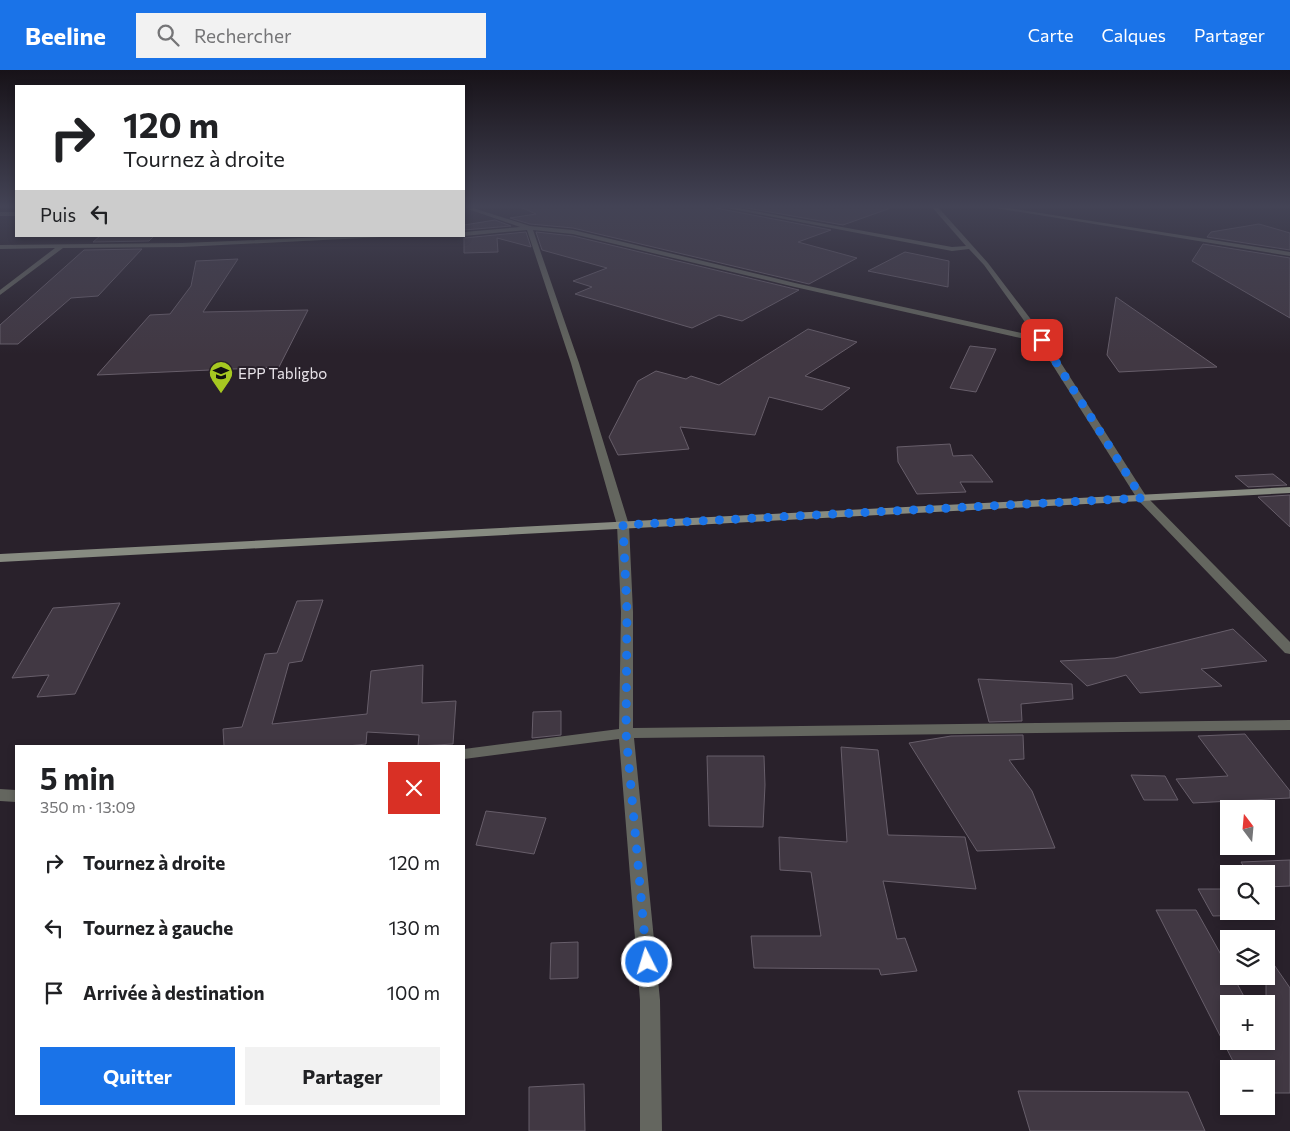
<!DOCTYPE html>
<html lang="fr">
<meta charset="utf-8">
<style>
body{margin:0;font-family:Commissioner,sans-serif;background:#f2f2f2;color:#202124;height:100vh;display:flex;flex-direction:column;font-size:19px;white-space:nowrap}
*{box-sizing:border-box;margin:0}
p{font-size:16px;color:#757577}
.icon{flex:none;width:28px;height:28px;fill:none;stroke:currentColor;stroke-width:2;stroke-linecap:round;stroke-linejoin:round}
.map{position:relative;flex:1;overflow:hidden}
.details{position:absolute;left:15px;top:675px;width:450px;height:370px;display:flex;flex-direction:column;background:#fff;border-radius:0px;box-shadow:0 2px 8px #0003}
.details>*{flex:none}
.guide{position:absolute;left:15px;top:15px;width:450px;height:152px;border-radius:0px;box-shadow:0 2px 8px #0003;background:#fff;color:#202124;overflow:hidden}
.needle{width:32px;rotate:344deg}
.tools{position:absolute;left:1220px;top:730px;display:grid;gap:10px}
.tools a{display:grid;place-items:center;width:55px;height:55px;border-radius:0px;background:#fff;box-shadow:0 2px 8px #0003;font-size:25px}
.pin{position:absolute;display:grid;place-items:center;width:42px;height:42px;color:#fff;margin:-21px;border-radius:10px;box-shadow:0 2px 8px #0006}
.me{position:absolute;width:55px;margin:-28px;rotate:355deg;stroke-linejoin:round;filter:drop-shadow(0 0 4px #0008)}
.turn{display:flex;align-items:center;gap:18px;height:105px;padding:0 25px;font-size:22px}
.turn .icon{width:65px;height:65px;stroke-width:2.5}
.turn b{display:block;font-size:35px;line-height:42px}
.then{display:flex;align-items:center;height:48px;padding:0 25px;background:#0003;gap:10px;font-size:19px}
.round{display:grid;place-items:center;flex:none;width:52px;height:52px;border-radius:0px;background:#f2f2f2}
.head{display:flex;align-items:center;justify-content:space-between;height:85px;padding:0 25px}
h1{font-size:30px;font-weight:700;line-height:38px}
.button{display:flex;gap:10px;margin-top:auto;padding:10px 25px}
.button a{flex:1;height:58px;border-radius:0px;background:#1a73e8;color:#fff;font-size:20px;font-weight:700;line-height:58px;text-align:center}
.button a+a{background:#f2f2f2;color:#202124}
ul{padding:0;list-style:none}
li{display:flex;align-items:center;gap:15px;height:65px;padding:0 25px}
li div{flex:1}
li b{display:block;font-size:19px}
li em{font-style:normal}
header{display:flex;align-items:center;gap:30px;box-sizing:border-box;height:70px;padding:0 25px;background:#1a73e8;color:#fff}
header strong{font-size:24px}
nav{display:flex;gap:28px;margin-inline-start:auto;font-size:18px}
.search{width:350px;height:45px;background:#f2f2f2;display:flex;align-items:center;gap:12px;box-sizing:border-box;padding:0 18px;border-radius:0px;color:#757577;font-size:19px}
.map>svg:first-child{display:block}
.building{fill:#413843;stroke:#675e6a}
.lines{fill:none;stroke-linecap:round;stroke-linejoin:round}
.street{fill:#64665f;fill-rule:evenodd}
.secondary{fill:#878b81;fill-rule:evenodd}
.route{stroke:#1a73e8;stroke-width:9;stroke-dasharray:0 16.2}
.labels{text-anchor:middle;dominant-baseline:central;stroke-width:4;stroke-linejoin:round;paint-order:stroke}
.far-poi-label{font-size:15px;fill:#e7e2e8;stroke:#29212b;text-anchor:start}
</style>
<header>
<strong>Beeline</strong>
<div class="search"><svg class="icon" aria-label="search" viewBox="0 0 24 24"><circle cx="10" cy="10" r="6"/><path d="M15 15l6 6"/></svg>Rechercher</div>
<nav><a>Carte</a><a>Calques</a><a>Partager</a></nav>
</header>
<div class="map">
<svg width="1290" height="1061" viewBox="0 0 1290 1061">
<rect width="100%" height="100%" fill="#29212b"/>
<!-- building -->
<path class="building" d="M518,136H714L716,138L831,160L798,172L857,188L809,214L573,158L530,154L510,148L536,144Z
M736,136H887L888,139L843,155Z
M495,150L511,156L464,160V155Z
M1259,154L1290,163V180L1207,167L1211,162Z
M526,162L531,177L497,168L498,182L464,183V168Z
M536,162L573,166L799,220L742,251L719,245L692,258L575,224L592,217L573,211L607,198L542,180Z
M100,166H154L149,171L93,172Z
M1203,174L1290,188V248L1192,191Z
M142,179L98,226L71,228L18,274H0V255L84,180Z
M905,182L949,191L948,217L868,201Z
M238,189L203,242L308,240L279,297L97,305L150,245L170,244L191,216L196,191Z
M1116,227L1217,297L1119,302L1107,285Z
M808,259L857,272L805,306L850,318L822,340L769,327L755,365L680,357L689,379L618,385L609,367L638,311L656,301L686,309L691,306L719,315Z
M970,276L996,279L976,322L950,318Z
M950,374L953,386L972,385L993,412H960L966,422L917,424L898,392L897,377Z
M1273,404L1287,415L1248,417L1235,406Z
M1290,425V457L1258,427Z
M323,530L302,591L289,593L272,654L367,644L371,601L423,595L422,633L456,631L453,674L418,676L419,665L367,662L366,674L348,676H224L223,659L242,657L265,584L277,583L297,531Z
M120,533L75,624L37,627L49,605L12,608L53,538Z
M1233,559L1267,591L1201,599L1222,616L1140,623L1126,605L1087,616L1060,591L1115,588Z
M978,609L1072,614L1073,629L1021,634L1022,651L989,652Z
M561,641V665L532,668L533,642Z
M1245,664L1290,721V728L1193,733L1176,709L1228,706L1198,666Z
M1023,665L1024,689L1009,690L1032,721L1055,778L977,781L909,673L951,666Z
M841,677L878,680L888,765L965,767L976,819L883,811L897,869L905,868L917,901L881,905L879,899L754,898L751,866H821L811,802L780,800L779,767L847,772Z
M707,686H764L765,715L763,757L709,756Z
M1131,705L1165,706L1178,730H1144Z
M486,741L546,748L534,784L476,775Z
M1290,790V816L1266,817V804H1248L1241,792Z
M1198,819H1229V841H1246L1249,845L1213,846Z
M1156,840H1196L1229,899V906H1233L1248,934H1229V971H1266V883L1290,918V1023H1266V999H1237Z
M578,872V908L550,909L551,873Z
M584,1014L585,1061H529V1017Z
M1018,1021L1188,1022L1205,1061H1030Z"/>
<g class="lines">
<!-- street -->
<path class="street" d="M716,136H727L952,177L966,176L931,136H937L988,193L1045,268L1146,426L1290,572V584L1285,583L1138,430L1038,272L795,217L573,164L533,160L579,293L629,455L633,542V658L1290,650V660L634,668L660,930L662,1061H640V930L619,669L464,689V679L619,659L621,542L617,455L571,293L527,160L464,166V162L520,157L468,139L473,138L530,156L573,160L795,213L1035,266L984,195L969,179L952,181Z
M983,136H996L1290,182V186Z
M0,142H16V146H0Z
M348,166H402L182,177L63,178L0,225V220L55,178L0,179V175L182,173Z
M0,719L16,720V732L0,731Z"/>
<!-- secondary -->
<path class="secondary" d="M1290,417V423L0,492V484Z"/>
</g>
<!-- sky -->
<linearGradient id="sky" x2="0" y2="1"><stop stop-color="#171218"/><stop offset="0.48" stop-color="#434355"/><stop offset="1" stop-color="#434355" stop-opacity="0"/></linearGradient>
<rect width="1290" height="284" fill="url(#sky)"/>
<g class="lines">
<!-- route -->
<path class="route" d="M647,892L626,663L627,542L623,455L1142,428L1042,270"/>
</g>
<!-- icons -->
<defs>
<g id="school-pin" transform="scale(1.25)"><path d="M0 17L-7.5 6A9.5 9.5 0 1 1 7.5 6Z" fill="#a6c821" stroke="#29212b"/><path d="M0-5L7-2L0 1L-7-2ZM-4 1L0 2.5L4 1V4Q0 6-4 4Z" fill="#111"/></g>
</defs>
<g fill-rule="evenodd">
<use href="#school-pin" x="221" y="303"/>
</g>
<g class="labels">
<!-- far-poi labels -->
<g class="far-poi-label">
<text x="238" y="303">EPP Tabligbo</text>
</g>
</g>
</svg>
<div class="tools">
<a><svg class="needle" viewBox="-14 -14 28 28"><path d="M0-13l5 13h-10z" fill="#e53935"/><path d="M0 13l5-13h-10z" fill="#757577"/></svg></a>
<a><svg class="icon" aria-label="search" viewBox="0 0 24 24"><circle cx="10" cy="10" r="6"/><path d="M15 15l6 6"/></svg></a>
<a><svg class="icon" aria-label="layers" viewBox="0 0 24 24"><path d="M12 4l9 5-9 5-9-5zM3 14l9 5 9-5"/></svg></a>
<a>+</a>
<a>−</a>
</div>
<div class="pin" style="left:1042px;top:270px;background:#d93025"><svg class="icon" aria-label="arrive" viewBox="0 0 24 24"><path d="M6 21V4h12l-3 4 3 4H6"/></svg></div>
<svg class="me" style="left:647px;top:892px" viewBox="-20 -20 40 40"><circle r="17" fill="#1a73e8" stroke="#fff" stroke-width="3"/><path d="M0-11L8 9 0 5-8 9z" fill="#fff"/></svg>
<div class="guide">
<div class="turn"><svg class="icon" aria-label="right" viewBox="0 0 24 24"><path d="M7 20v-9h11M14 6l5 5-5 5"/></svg><div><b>120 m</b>Tournez à droite</div></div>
<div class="then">Puis<svg class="icon" aria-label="left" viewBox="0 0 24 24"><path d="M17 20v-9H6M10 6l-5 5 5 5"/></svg></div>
</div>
<section class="details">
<div class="head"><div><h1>5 min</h1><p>350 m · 13:09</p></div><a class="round" style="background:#d93025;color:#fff"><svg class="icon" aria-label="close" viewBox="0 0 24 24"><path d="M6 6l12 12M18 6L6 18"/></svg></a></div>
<ul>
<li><svg class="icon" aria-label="right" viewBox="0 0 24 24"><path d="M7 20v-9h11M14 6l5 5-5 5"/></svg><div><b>Tournez à droite</b></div><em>120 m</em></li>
<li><svg class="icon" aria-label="left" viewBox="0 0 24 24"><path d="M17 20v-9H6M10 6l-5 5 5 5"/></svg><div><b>Tournez à gauche</b></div><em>130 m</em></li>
<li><svg class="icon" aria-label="arrive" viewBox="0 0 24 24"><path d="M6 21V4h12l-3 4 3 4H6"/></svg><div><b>Arrivée à destination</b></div><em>100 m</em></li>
</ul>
<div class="button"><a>Quitter</a><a>Partager</a></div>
</section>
</div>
